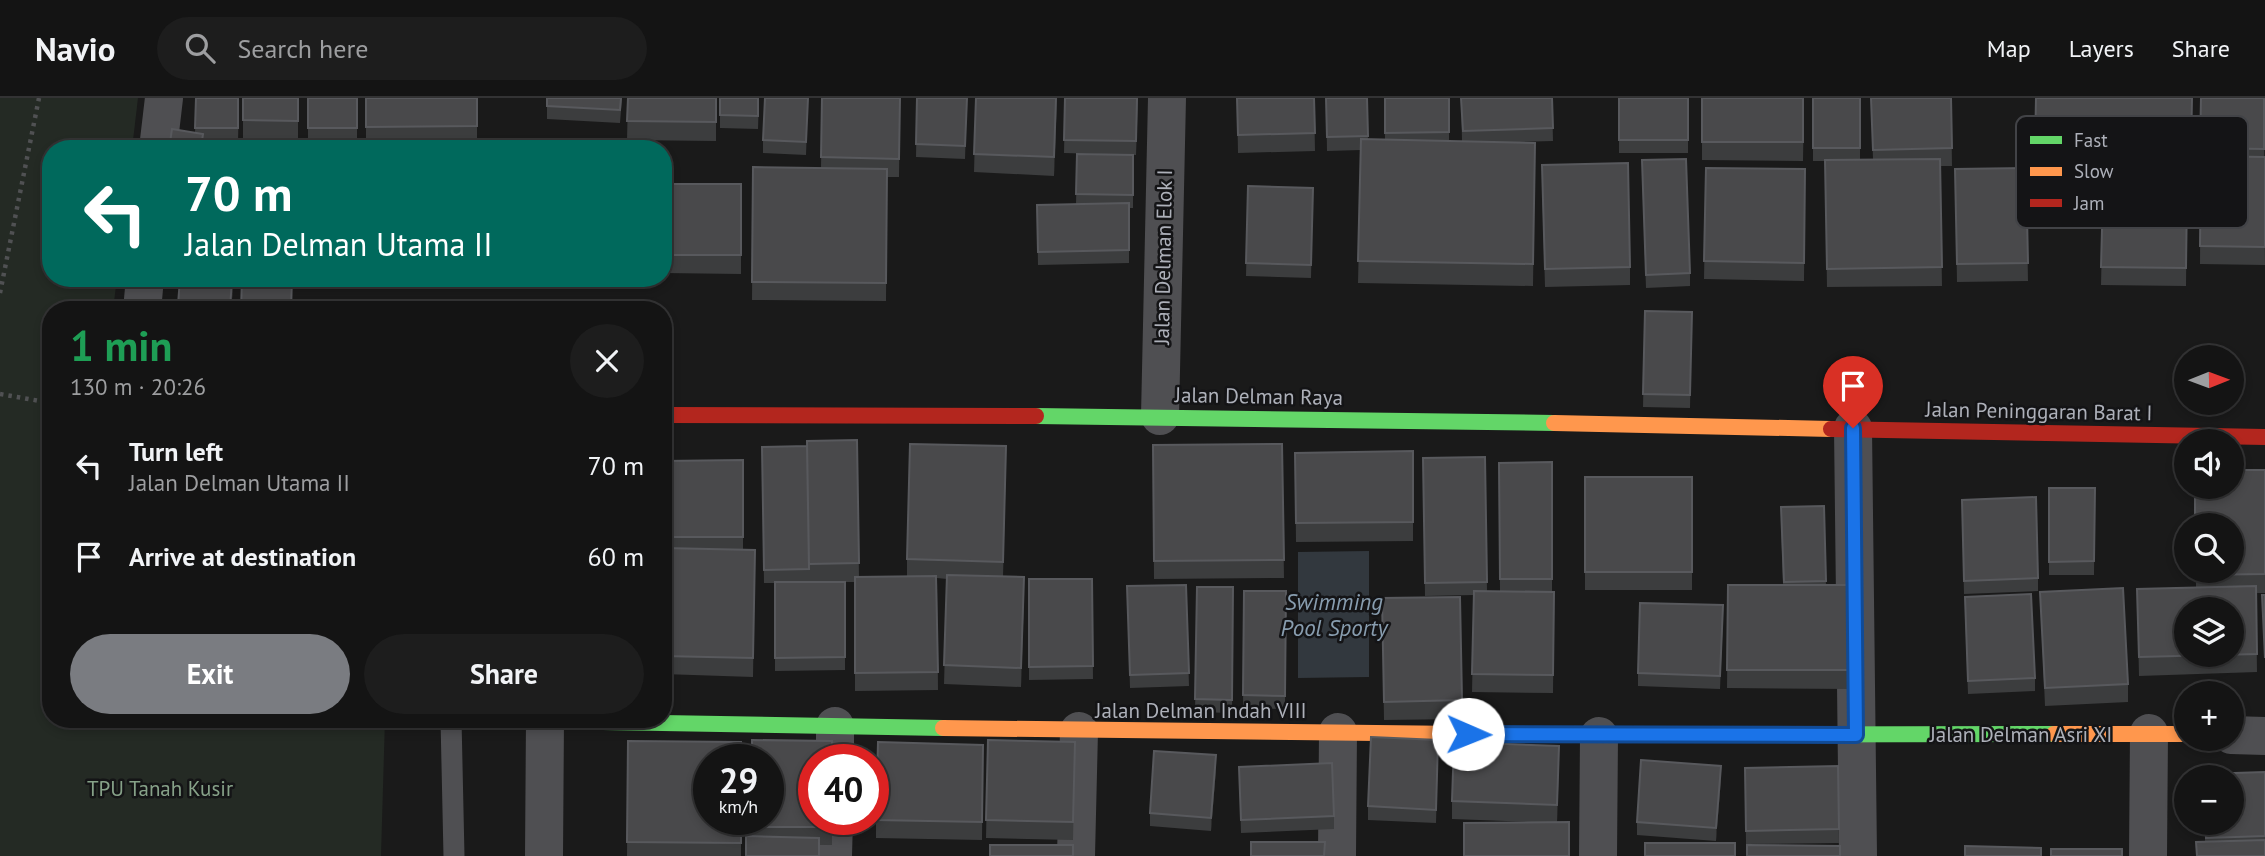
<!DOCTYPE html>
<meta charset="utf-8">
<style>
body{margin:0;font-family:"PT Sans",sans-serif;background:#1d1d1d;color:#f1f3f6;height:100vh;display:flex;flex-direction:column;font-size:26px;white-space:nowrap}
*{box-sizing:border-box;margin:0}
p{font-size:23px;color:#9d9ea0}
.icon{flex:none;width:38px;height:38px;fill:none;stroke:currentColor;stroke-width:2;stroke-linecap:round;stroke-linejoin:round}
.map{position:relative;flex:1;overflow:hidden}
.panel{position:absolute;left:42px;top:203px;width:630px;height:427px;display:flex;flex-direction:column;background:#141414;border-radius:28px;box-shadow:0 4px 10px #0003,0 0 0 2px #333334}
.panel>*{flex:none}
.hud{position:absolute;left:42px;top:42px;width:630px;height:147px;border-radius:28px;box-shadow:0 4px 10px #0003,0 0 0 2px #333334;background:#00695c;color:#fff;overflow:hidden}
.needle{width:46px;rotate:89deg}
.controls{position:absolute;left:2174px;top:247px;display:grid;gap:14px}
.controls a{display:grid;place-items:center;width:70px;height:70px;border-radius:50%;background:#141414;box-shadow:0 4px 10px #0003,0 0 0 2px #333334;font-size:35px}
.speed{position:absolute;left:693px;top:646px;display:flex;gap:14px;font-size:35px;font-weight:700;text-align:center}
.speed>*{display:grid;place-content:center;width:91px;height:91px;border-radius:50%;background:#141414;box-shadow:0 4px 10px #0003,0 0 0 2px #333334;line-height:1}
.speed small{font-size:18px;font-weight:400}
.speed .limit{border:10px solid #d22;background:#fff;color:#111}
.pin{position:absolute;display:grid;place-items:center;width:60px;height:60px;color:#fff;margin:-72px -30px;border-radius:50% 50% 50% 0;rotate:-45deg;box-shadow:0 0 7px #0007}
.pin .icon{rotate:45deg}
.me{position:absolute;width:77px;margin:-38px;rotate:91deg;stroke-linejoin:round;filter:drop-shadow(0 0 5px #0008)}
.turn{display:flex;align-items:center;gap:24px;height:147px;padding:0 28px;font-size:32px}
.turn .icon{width:91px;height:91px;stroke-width:2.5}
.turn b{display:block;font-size:49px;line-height:60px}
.round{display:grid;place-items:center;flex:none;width:74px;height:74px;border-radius:37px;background:#1d1d1d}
.headline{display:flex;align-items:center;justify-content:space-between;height:119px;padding:0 28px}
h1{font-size:42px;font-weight:700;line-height:52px;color:#1e9e55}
.action{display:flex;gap:14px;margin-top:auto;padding:14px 28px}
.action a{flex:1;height:80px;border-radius:42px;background:#7a7c81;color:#fff;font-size:28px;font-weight:700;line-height:80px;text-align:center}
.action a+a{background:#1d1d1d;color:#f1f3f6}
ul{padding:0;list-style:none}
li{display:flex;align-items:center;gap:21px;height:91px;padding:0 28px}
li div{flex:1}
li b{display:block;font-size:26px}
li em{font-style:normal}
header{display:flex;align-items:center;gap:42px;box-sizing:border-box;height:98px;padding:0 35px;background:#141414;border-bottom:2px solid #333334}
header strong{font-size:33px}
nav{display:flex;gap:38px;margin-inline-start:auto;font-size:24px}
.search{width:490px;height:63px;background:#1d1d1d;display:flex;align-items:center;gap:18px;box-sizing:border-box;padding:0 24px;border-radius:38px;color:#9d9ea0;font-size:26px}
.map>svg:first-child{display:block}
.green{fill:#242a24}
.water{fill:#32383e}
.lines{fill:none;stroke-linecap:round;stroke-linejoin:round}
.path{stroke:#505153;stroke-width:4.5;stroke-dasharray:3.5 5;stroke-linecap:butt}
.lane{stroke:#4f4f52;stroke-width:21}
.street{stroke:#4f4f52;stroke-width:38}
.fast{stroke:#63d668;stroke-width:16}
.slow{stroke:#ff974d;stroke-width:16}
.jam{stroke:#b3261e;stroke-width:16}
.wall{fill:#3c3d3e}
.shaded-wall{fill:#2a2a2a}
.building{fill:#49494b;stroke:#58595d;stroke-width:2;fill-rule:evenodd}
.route-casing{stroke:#114b97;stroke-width:18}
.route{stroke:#1a73e8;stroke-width:12}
.labels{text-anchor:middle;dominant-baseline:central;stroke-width:5;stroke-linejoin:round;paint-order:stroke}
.street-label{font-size:21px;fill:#adb0b9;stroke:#141416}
.park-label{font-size:21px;fill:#86a188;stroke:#141416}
.water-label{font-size:23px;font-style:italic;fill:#889daf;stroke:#141416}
.key{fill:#141416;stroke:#424347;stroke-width:2}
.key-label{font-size:19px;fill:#adb0b9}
</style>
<header>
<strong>Navio</strong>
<div class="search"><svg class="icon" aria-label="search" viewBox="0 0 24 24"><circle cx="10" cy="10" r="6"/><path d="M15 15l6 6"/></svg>Search here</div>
<nav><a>Map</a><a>Layers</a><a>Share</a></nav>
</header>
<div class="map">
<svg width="2265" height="758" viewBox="0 0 2265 758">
<rect width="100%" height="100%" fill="#1a1a1a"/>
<!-- green -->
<path class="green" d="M0,0H138L132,51H51V180H117L113,212H51V621H385L381,758H0Z"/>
<!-- water -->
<path class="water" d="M1369,453V579L1298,580V454Z"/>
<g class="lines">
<!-- path -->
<path class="path" d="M0,195L39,0
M0,296L51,305"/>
<!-- lane -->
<path class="lane" d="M451,621L454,758"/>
<!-- street -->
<path class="street" d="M158,51L164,0
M142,212L145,180
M1160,318L1167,0
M1853,330L1858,758
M2231,637L2265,638
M835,662V628
M544,758L545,621
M833,758L834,721
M1076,758L1079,633
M1337,758L1338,634
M1598,758L1599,638
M2148,758L2149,635"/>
<!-- fast -->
<path class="fast" d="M1036,318L1554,325
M545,623L943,630
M1540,637L2054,636"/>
<!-- slow -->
<path class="slow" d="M1554,325L1831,331
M943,630L1540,637
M2054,636H2186"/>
<!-- jam -->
<path class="jam" d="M663,317L1036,318
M1831,331L2265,339"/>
</g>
<!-- wall -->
<path class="wall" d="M196,0H239L238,44L203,43V51H169L195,35Z
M243,0H298V41L243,40Z
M308,0H357V43H308Z
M366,0H477V46L366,47Z
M547,0H622L620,25L547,21Z
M628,0H716V43L627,42Z
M720,0H759L758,31L720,30Z
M808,0L806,57L763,55V42Z
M822,0H900L899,79H887L886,203L752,202L753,69L821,70Z
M917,0H967L965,61L916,59Z
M976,0H1057L1054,78L974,74Z
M1065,0H1138L1136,57L1064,55Z
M1237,0H1314L1315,53L1238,55Z
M1326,0H1367L1368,41H1385L1384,0H1449V43H1462L1461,0H1552L1553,43L1519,44L1535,45L1533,188L1358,185L1361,52L1327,53Z
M1619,0H1688V55H1619Z
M1702,0H1804L1803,63L1702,62Z
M1813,0H1860V61H1873L1871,0H1951L1952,68H1940L1942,188L1827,189L1825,63H1813Z
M2036,0H2192L2191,70H2035Z
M2201,0H2264L2265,167L2200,166Z
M1077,56L1133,57V110H1129V165L1038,167L1037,107L1076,106Z
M1706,70L1805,71L1804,183L1704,181Z
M2026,70L2028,183L1957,184L1955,71Z
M1642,75L1690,175V188L1646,190Z
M1542,85L1630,169V187L1545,189Z
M663,86H741V176L663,175Z
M1248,88L1313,90L1311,180L1246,178Z
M2103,95L2187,97L2186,188L2101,187Z
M234,180L231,212H178V207Z
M1645,213L1692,214L1690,310L1643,309Z
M857,342L859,479L907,478V461L1006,366L1003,479L1024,498L1021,589L944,586L947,481L937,480L938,592L855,593V484H828H845V572L775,573V485H764L762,349L807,348Z
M1282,346L1284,480L1154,481L1153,347Z
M1413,353V443L1296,444L1295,355Z
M1485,359L1487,493H1500L1499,365L1552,364V494H1554L1553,595L1472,594L1474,497L1425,498L1423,360Z
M743,362V452H755L753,579L663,576V363Z
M2265,372V495H2256L2257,574L2139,578L2137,491L2196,489V472Z
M1585,379H1692V492H1585Z
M2049,390H2095L2094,477H2049Z
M1824,408L1826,487H1851V591L1727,590L1728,487H1783L1781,422Z
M1962,415L2038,480V493L1964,496Z
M1029,481H1092L1093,581L1029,582Z
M1186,487L1189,588L1130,590L1127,488Z
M1197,489H1233L1232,615L1195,614Z
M1244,493H1286L1285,611L1243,610Z
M2040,494L2128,586V604L2045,608Z
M1460,499L1462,621L1384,622L1382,500Z
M1965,512L2035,580V593L1968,596Z
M1723,520L1720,591L1638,588V575Z
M988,642L1075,644L1073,742L986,740Z
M628,643L741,721V758H627Z
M983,647L982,742L876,740V722Z
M1438,655L1436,725L1368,722V708Z
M1559,666L1557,725L1452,721V703Z
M1838,668L1839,745L1746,746L1745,670Z
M1239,669L1334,718V731L1241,735Z
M1216,671L1211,733L1150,728V715Z
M2265,674V758L2205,744V724Z
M1721,681L1716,743L1637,737V724Z
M752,721H832V747H819L752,738Z"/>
<!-- shaded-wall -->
<path class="shaded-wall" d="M1056,0H1057L1054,78V59Z
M232,180H234L231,212H230Z
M1024,479V498L1021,589V570Z
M1559,648V666L1557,725V707Z
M1216,657V671L1211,733V720Z
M1721,668V681L1716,743V730Z"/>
<!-- building -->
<path class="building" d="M196,0H238V30H195Z
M243,0H298V23L243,22Z
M308,0H357V30H308Z
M366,0H477V28L366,29Z
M547,0H621L620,12L547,8Z
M628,0H716V24L627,23Z
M720,0H758V18L720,17Z
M765,0H808L806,44L763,42Z
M822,0H900L899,61L821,59Z
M917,0H967L965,48L916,46Z
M976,0H1056L1054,59L974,56Z
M1065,0H1137L1136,43L1064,42Z
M1237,0H1314L1315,35L1238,37Z
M1326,0H1367L1368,38L1327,39Z
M1385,0H1449V34L1385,35Z
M1461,0H1552L1553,30L1463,33Z
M1619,0H1688V42H1619Z
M1702,0H1803V44H1702Z
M1813,0H1860V50H1813Z
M1871,0H1951L1952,50L1873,52Z
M2036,0H2192L2191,52L2035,51Z
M2201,0H2264V51L2200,50Z
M172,31L203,36L201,51H169Z
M1361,41L1535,45L1533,166L1358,163Z
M550,42L618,45V51H550Z
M1077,56L1133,57V97L1076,96Z
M2201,58L2265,59V149L2200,148Z
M1686,61L1690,175L1646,177L1642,62Z
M1940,61L1942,169L1827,171L1825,62Z
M1628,65L1630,169L1545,171L1542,67Z
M753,69L887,71L886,185L752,184Z
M1706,70L1805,71L1804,165L1704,163Z
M2026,70L2028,165L1957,166L1955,71Z
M663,86H741V157H663Z
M1248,88L1313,90L1311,167L1246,165Z
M2103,95L2187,97L2186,170L2101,169Z
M1129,105V152L1038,154L1037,107Z
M180,180H232L230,212L178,207Z
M242,180H292L291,212H241Z
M1645,213L1692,214L1690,297L1643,296Z
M857,342L859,465L809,466L807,343Z
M910,346L1006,348L1003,464L907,461Z
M1282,346L1284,462L1154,463L1153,347Z
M807,348L809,471L764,472L762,349Z
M1413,353V424L1296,425L1295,355Z
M1485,359L1487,484L1425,485L1423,360Z
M743,362V439H663V363Z
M1552,364V481H1500L1499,365Z
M2231,372H2265V476L2196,477V472H2231V427H2195V388H2231Z
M1585,379H1692V474H1585Z
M2049,390H2095L2094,463L2049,464Z
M2036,399L2038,480L1964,483L1962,402Z
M1824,408L1826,483L1784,484L1781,409Z
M663,450L755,452L753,560L663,558Z
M947,477L1024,479L1021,570L944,567Z
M936,478L938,574L855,575V479Z
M1029,481H1092L1093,568L1029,569Z
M775,484H845V559L775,560Z
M1186,487L1189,575L1130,577L1127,488Z
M1728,487H1851V572H1727Z
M2256,488L2257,556L2139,559L2137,491ZM2186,511H2231V556H2186Z
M1197,489H1233L1232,602L1195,601Z
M2123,490L2128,586L2045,590L2040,494Z
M1244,493H1286L1285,598L1243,597Z
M1474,493L1554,494L1553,577L1472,576Z
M2031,496L2035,580L1968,583L1965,499Z
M2262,497H2265V560Z
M1460,499L1462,602L1384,604L1382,500Z
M1640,505L1723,507L1720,578L1638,575Z
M1371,639L1438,642L1436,712L1368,708Z
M752,642L832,643V662H814V721H832V729H752V721H768V662H752Z
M988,642L1075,644L1073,724L986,722Z
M628,643L741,644V662H709V721H741V745L627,744Z
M878,644L983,647L982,724L876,722Z
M1454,644L1559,648L1557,707L1452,703Z
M1154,653L1216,657L1211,720L1150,715Z
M1641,662L1721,668L1716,730L1637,724Z
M1332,665L1334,718L1241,722L1239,669Z
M1838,668L1839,731L1746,733L1745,670Z
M2265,674V738L2206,740L2205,724H2231V679H2204V676Z
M1569,724V758H1464V725Z
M746,738L819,740V758H746Z
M2265,742V758H2197L2196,744Z
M1251,744H1325L1324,758H1251Z
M1645,745H1735V758H1645Z
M990,747H1073V758H990Z
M1747,747L1840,748V758H1747Z
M1965,748L2041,750V758H1965Z
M2051,751H2122V758H2051Z"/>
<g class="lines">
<!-- route casing -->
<g class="route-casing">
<path id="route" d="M1468,636L1856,637L1853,330"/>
</g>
<!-- route -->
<use href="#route" class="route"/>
</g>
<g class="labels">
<!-- street labels -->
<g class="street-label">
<text transform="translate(1163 159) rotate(-89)">Jalan Delman Elok I</text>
<text transform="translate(1259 298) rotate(1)">Jalan Delman Raya</text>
<text transform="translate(2039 313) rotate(1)">Jalan Peninggaran Barat I</text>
<text x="1201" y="612">Jalan Delman Indah VIII</text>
<text x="2021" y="636">Jalan Delman Asri XI</text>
</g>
<!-- park labels -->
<g class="park-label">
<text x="160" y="690">TPU Tanah Kusir</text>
</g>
<!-- water labels -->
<g class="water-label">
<text x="1334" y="503">Swimming<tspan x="1334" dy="26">Pool Sporty</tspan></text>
</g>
</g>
<!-- legend -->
<rect x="2016" y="18" width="232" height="112" rx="10" class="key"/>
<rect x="2030" y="38" width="32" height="8" fill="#63d668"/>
<rect x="2030" y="69" width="32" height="9" fill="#ff974d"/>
<rect x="2030" y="101" width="32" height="8" fill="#b3261e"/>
<g class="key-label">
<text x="2074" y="49">Fast</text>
<text x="2074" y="80">Slow</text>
<text x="2074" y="112">Jam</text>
</g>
</svg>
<div class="controls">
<a><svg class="needle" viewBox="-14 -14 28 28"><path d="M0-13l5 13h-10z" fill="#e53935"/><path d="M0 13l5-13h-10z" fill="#9d9ea0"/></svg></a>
<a><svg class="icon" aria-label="sound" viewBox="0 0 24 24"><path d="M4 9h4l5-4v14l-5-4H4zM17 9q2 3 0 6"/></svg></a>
<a><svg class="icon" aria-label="search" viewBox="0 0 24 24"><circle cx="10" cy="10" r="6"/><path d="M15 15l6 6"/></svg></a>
<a><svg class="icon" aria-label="layers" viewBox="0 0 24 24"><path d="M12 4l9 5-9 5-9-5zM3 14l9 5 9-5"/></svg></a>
<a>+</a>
<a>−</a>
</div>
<div class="speed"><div>29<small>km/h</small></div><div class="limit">40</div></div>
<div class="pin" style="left:1853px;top:330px;background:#d93025"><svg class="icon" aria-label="arrive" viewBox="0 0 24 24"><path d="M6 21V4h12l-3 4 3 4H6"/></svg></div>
<svg class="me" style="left:1468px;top:636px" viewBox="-20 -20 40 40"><circle r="19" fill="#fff"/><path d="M0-13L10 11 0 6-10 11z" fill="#1a73e8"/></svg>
<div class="hud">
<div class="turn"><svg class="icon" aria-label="left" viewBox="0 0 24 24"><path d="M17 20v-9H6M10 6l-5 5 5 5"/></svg><div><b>70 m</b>Jalan Delman Utama II</div></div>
</div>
<section class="panel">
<div class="headline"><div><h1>1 min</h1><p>130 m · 20:26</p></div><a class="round"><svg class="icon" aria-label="close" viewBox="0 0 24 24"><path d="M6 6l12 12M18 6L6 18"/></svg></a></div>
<ul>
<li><svg class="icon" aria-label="left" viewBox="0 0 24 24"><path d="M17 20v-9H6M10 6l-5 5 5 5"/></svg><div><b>Turn left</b><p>Jalan Delman Utama II</p></div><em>70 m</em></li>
<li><svg class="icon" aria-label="arrive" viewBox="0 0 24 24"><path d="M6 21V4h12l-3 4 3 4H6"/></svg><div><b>Arrive at destination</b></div><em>60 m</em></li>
</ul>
<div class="action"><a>Exit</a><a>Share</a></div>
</section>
</div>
